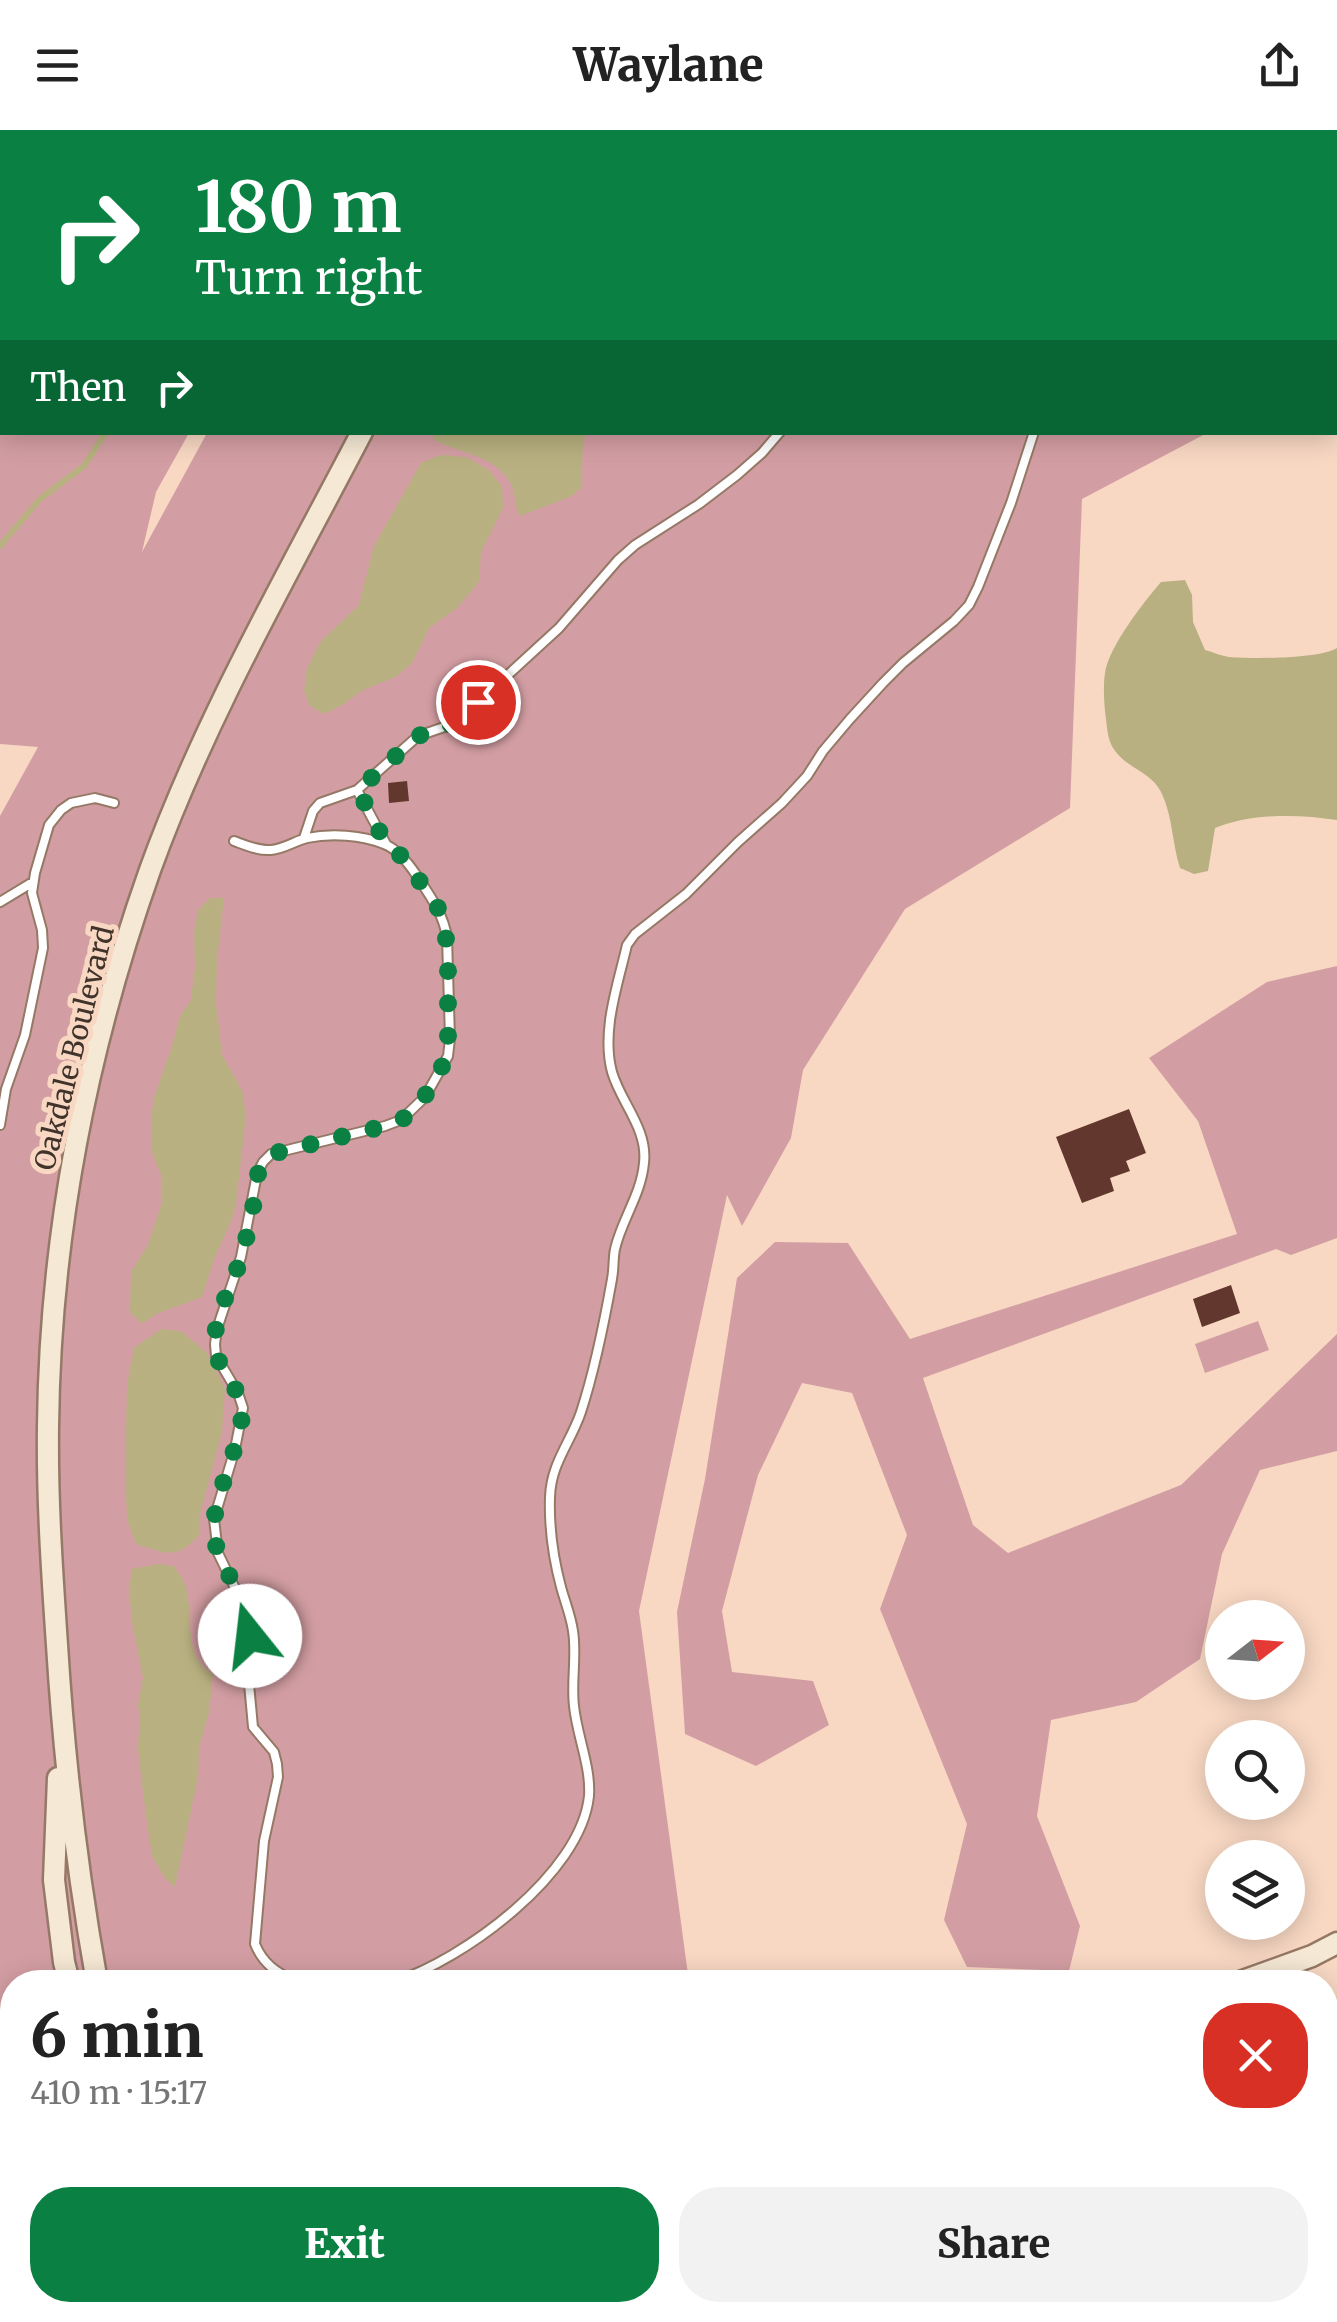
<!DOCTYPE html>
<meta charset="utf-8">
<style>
body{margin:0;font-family:Merriweather,serif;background:#f2f2f2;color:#222;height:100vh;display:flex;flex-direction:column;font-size:38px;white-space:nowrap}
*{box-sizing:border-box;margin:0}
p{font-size:32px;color:#767676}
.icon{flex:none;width:55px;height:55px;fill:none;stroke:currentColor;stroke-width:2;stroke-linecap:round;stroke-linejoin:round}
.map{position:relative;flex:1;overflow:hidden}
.details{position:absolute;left:0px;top:1840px;width:1338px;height:352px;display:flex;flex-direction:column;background:#fff;border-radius:40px 40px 0 0;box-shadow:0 5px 25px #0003}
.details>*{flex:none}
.top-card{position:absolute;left:0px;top:0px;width:1338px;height:305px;box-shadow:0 5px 25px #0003;background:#0b8043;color:#fff;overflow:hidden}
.needle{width:65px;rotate:73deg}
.controls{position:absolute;left:1205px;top:1470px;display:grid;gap:20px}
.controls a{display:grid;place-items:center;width:100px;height:100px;border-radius:50%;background:#fff;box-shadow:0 5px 25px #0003;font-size:50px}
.pin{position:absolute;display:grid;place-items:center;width:85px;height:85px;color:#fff;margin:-42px;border:5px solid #fff;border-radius:50%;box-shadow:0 2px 10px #0007}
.me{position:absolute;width:110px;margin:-55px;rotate:344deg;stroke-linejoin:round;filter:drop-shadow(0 0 8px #0008)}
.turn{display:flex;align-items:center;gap:35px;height:210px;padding:0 30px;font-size:45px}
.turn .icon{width:130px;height:130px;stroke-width:2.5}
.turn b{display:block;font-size:70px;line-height:85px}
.then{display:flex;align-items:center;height:95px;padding:0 30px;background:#0003;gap:20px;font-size:38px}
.round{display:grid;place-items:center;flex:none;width:105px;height:105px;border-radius:40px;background:#f2f2f2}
.overview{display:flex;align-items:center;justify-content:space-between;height:170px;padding:0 30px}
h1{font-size:60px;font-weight:800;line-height:75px}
.primary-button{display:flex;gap:20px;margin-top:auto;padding:20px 30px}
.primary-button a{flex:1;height:115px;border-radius:40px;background:#0b8043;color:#fff;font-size:40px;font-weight:800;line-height:115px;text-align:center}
.primary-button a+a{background:#f2f2f2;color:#222}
header{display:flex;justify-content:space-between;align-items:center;height:130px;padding:0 30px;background:#fff;font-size:45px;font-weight:800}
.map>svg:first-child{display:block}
.green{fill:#d39ea3}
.water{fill:#b8b080}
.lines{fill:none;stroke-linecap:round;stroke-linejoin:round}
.stream{stroke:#b8b080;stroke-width:6}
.building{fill:#62372d}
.lane-casing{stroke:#957865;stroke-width:12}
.street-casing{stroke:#957865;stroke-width:20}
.secondary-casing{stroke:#957865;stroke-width:25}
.lane{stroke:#fff;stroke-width:8}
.street{stroke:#fff;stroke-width:15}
.secondary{stroke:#f5e8d4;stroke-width:20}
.route{stroke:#0b8043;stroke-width:18;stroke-dasharray:0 32.4}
.labels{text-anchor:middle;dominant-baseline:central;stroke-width:10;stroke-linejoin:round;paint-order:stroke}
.street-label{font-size:28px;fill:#40332b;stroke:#f8d8c3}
</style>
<header><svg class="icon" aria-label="menu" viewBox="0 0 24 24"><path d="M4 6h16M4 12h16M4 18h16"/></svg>Waylane<svg class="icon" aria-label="share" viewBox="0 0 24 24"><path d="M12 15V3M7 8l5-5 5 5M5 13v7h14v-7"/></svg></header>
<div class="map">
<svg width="1337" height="2192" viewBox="0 0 1337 2192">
<rect width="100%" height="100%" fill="#f8d8c3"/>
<!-- green -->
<path class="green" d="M0,0H343L342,2H2V302L189,303L156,362L142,422L207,303H1207L1082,369L1070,678L905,779L803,940L791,1008L742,1096L727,1065L639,1481L689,1852H12V2107L0,2111V686L38,617L0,614Z
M368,0H1337V234L1335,235V2H367Z
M1337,836V1108L1291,1125L1276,1119L923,1248L973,1395L1008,1423L1181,1355L1337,1204V1321L1260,1340L1222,1424L1200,1529L1136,1572L1051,1590L1037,1686L1080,1796L1069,1841L967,1837L944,1790L967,1694L880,1479L907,1405L852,1263L802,1253L758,1345L722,1481L732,1542L813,1551L829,1595L756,1636L685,1604L677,1482L705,1349L737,1148L775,1112L848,1113L910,1209L1237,1104L1198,991L1149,928L1267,852Z
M1258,1191L1269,1220L1205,1243L1195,1214Z
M50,2180H128L133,2192H18Z"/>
<!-- water -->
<path class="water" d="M435,303H586L583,313L581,358L572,366L520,386C514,376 516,364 511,354C494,323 460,325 433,309Z
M440,325L467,327L490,341L502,357L503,378L481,422L479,452L457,478L429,498L412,533L397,546L361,561L344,574L324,584L310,576L304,561L307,538L321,511L359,475L374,416L421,333Z
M1185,450L1192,465L1193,492L1205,520C1213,522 1221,526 1229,527C1253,529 1319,529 1337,518V690C1298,684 1252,683 1215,698L1208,741L1194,744L1180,738C1172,713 1173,688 1162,664C1152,641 1126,639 1113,618C1108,610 1107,598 1106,589C1104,575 1103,556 1105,543C1109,516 1144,472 1161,452Z
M210,768H224L217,829L216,873L222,925L242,960L246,985L236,1074L231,1091L214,1129L202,1167L156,1184L142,1194L130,1182L131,1142L148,1115L162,1072V1048L151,1020V989L154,968L174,910L180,886L191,870L195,837L194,802L198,780Z
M161,1199L181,1201L206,1222L225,1259L222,1301L199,1388V1405C177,1431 165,1423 136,1414L127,1389L125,1343L127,1255L134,1218Z
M159,1434L174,1436C175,1438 182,1448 183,1450C197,1480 179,1524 213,1544L209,1582L199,1618L198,1647L175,1757L164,1747L152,1726L143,1663L138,1619L140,1587L138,1575L143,1548L132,1491L129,1459L132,1439Z"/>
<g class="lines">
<!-- stream -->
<path class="stream" d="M266,2L268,0
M0,416L40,369L84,336L106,302"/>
</g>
<!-- building -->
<path class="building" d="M407,651L409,671L389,673L388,653Z
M1129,979L1146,1023L1126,1031L1130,1041L1110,1048L1114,1061L1082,1073L1056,1007Z
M1231,1155L1240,1183L1202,1197L1193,1169Z"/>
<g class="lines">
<!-- lane casing -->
<g class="lane-casing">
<path id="lane" d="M1002,2L1003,0
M1177,2L1178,0
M1255,2L1256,0
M1335,27H1337
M357,660L386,714
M304,708L313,681L320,673L357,660L418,606L450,595L463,586L559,498L618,430L635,415L699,374L737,345L762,323L780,302
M234,711C245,715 258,721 271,720C284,719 295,711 307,708C331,703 362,705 384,714C398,719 409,734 417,746C430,766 443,783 447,807L450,909L448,926L425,967L401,990L385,996L271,1024L263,1032L257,1044L241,1127L217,1199L215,1214L216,1226L238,1263L243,1278L235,1319L214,1389L218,1423L249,1487L248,1543L253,1597L274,1622L277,1634L278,1647L264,1711L255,1814C263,1834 277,1843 296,1852
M0,772L33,752
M0,995L6,959L25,905L43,818L42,800L32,763L35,743L49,695L61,680L71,673L95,668L114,673
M394,1852C463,1830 581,1744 589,1666C591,1636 577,1606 574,1576C571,1551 577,1525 573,1501C571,1486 565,1472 561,1457C553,1427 549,1397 550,1367C551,1333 571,1312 581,1282C595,1239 604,1194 612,1149C614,1139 613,1129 615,1119C622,1089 641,1065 644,1033C648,999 621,973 612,942C601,901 618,854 627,815L635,804L686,764L738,712L782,673L807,646L823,621L850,589L883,553L903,533L954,491L969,475L978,457L1011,373L1034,302
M1325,1895L1337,1891
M275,2180L279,2192
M442,2180L445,2192
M559,2180L566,2192
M1067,2180L1077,2192
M676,2192L680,2180
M816,2192L827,2180"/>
</g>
<!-- street casing -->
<g class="street-casing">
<path id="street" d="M752,2192L756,2180"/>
</g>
<!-- secondary casing -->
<g class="secondary-casing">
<path id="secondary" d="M517,2L518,0
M58,1648L54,1750L64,1832L69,1852
M97,1852C77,1741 64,1628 57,1515C52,1442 47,1369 48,1296C50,1107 87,918 150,740C205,588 287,446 362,302
M1240,1852L1312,1826L1337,1813
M0,2152L12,2148
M177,2180L182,2192
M207,2180L212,2192"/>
</g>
<!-- lane -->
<use href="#lane" class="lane"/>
<!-- street -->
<use href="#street" class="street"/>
<!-- secondary -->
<use href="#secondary" class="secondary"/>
</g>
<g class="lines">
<!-- route -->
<path class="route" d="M250,1506C249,1495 249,1485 245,1475C235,1452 217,1431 214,1405C211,1369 238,1324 242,1286C245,1259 216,1242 215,1215C213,1186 233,1155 241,1127C249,1100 255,1072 258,1044L263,1032L271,1024L385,996L402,990L425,966L448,926V841L445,793L438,778L412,740L400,725L386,714L358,660L418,606L450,595L478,572"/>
</g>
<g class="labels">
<!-- street labels -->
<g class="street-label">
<text transform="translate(74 918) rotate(-76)">Oakdale Boulevard</text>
</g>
</g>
</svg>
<div class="controls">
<a><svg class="needle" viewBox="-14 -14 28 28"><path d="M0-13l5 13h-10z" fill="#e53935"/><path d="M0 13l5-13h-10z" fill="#767676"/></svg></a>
<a><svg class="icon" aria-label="search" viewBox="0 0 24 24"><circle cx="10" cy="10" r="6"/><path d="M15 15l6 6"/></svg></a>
<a><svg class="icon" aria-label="layers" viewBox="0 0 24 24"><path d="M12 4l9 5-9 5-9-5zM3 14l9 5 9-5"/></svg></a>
</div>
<div class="pin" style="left:478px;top:572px;background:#d93025"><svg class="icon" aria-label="arrive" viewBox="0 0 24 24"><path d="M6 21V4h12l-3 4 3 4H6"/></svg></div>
<svg class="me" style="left:250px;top:1506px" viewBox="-20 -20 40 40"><circle r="19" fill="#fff"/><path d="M0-13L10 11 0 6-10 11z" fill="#0b8043"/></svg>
<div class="top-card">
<div class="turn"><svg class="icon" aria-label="right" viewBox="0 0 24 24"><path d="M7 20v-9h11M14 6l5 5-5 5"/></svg><div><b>180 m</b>Turn right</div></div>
<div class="then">Then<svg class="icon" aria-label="right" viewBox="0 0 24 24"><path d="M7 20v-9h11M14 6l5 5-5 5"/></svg></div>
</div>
<section class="details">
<div class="overview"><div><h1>6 min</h1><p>410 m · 15:17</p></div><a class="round" style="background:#d93025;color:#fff"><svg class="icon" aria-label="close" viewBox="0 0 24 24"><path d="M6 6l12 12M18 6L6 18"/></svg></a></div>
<div class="primary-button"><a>Exit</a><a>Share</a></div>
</section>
</div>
